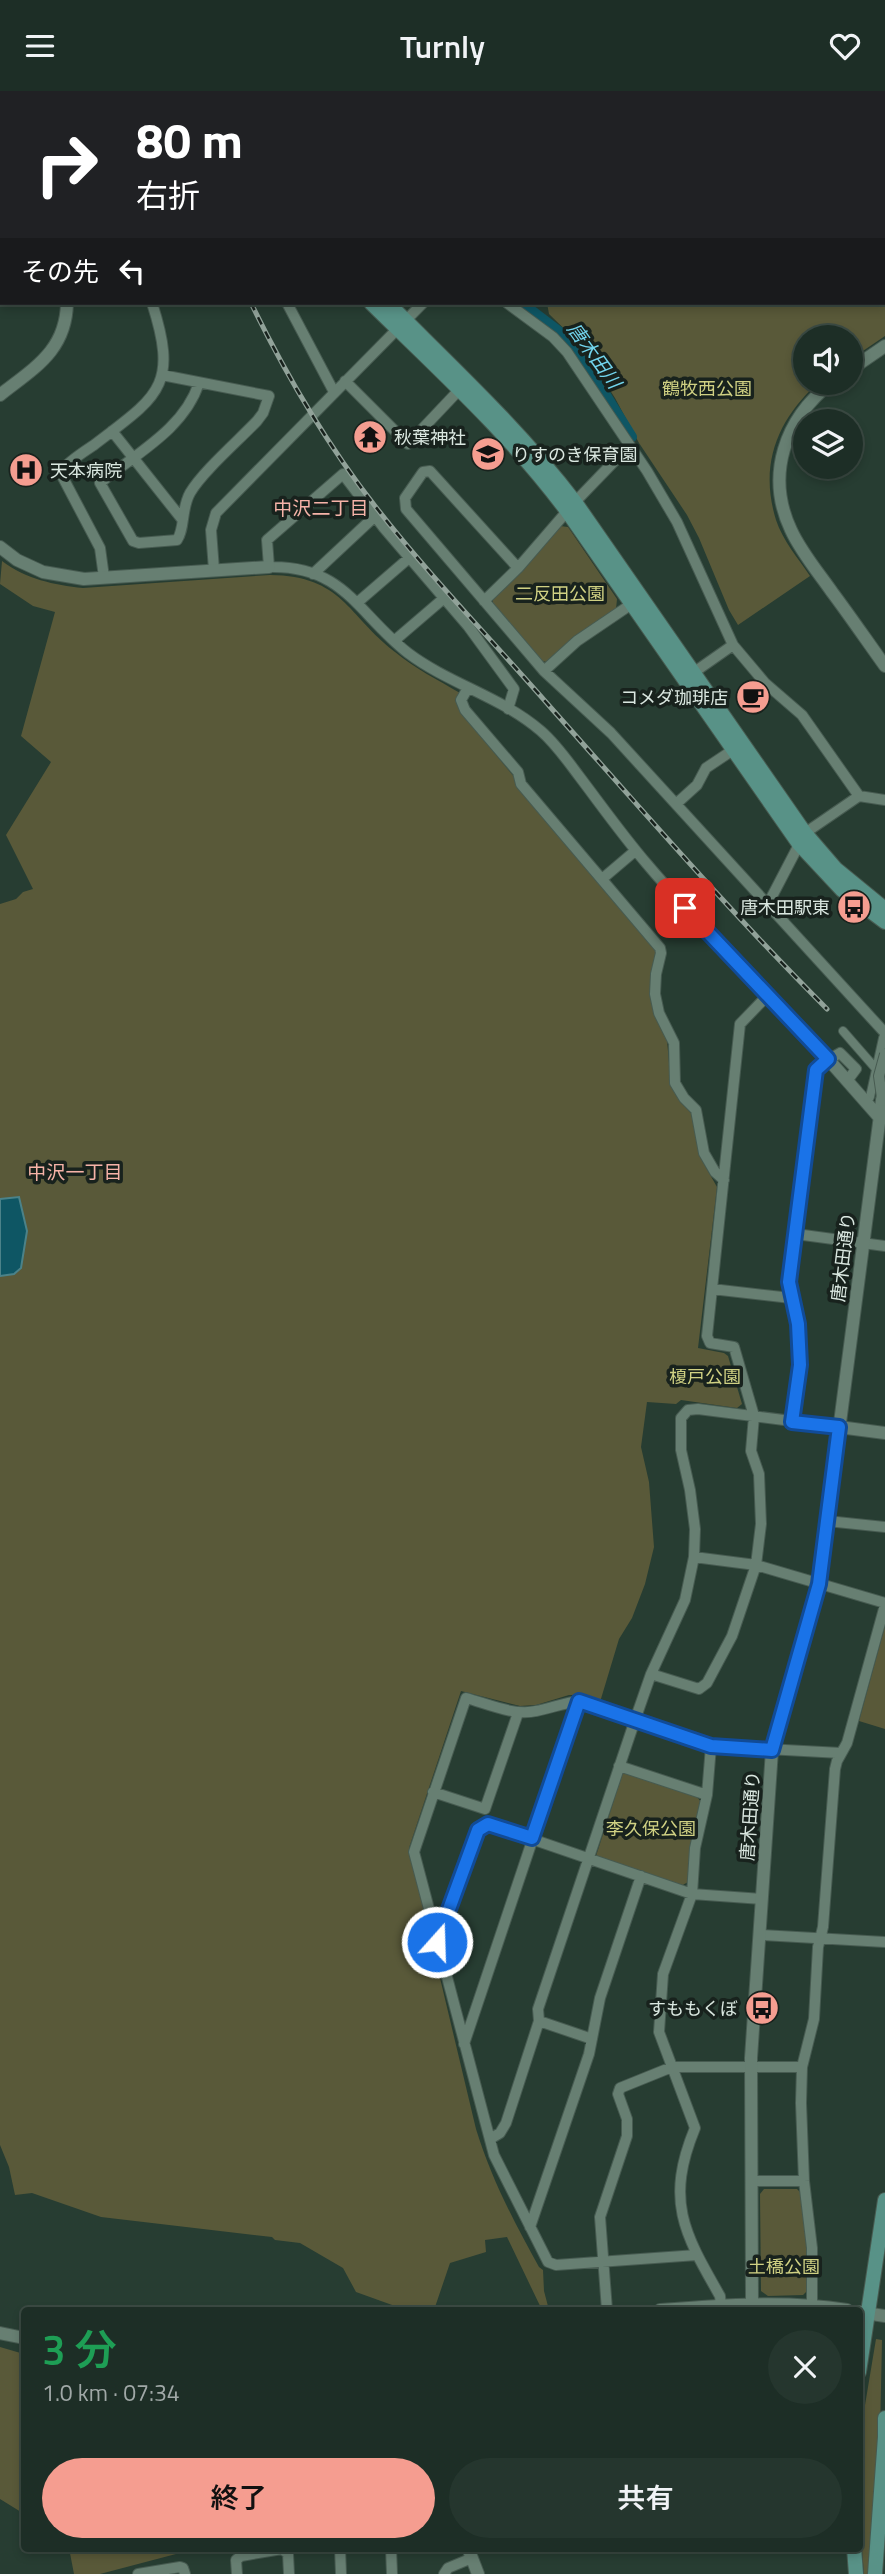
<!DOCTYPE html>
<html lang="ja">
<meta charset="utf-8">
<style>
body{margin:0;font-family:"Titillium Web","Noto Sans JP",sans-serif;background:#25362e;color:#f1f3f6;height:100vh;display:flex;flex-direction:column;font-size:26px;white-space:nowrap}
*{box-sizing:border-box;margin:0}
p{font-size:23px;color:#a0a8a7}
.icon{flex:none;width:38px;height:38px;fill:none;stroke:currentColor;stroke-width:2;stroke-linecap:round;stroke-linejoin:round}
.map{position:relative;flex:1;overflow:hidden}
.drawer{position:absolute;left:21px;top:2216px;width:842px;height:245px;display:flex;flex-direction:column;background:#1d2e26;border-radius:7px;box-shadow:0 4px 10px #0003,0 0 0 2px #3b4a43}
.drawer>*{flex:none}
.guide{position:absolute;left:0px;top:0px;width:886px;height:214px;box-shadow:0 4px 10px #0003,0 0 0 2px #3b4a43;background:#202124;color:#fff;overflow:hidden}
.tools{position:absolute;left:793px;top:234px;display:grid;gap:14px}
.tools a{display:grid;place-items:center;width:70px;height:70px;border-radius:50%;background:#1d2e26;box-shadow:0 4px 10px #0003,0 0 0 2px #3b4a43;font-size:35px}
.pin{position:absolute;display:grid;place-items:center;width:60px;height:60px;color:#fff;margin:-30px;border-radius:14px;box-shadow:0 4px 10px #0006}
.me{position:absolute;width:77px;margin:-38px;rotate:20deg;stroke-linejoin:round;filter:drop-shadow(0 0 5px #0008)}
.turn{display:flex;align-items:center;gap:24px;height:147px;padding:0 21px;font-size:32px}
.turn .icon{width:91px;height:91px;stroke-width:2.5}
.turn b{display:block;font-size:49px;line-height:60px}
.then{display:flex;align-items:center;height:66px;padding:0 21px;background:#0003;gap:14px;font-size:26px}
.round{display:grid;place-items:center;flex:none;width:74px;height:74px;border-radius:37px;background:#25362e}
.overview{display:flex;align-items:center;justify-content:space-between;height:119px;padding:0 21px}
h1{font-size:42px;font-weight:600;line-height:52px;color:#1e9e55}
.action{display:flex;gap:14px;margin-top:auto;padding:14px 21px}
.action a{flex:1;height:80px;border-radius:42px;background:#f59d90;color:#111;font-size:28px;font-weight:600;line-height:80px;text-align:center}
.action a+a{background:#25362e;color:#f1f3f6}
header{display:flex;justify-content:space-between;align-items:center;height:91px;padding:0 21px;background:#1d2e26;font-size:32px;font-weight:600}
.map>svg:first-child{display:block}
.green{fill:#595939}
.water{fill:#0e5664;stroke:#4b8289;stroke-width:2}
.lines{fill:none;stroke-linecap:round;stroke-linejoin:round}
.canal{stroke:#0e5664;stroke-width:10}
.pedestrian-casing{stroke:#475b51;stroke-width:10}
.minor-casing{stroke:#475b51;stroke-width:12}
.tertiary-casing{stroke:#475b51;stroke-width:14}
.secondary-casing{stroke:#475b51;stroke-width:16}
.pedestrian{stroke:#677f72;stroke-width:8}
.minor{stroke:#677f72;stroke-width:10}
.tertiary{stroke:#677f72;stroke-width:12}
.secondary{stroke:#589287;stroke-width:14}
.rail-casing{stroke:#91a299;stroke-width:5}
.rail{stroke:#18221d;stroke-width:2.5;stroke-dasharray:8;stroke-linecap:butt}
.minor-bridge-casing{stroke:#475b51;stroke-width:12;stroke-linecap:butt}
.tertiary-bridge-casing{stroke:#475b51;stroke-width:14;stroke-linecap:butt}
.minor-bridge{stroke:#677f72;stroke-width:10}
.tertiary-bridge{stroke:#677f72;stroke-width:12}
.route-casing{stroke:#114b97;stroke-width:18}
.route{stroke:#1a73e8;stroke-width:12}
.labels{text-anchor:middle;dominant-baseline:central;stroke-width:7;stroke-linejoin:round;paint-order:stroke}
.park-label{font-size:18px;fill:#d0d183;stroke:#18221d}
.poi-label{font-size:18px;fill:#dae7e0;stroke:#18221d;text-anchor:start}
.street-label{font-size:18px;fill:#dae7e0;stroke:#18221d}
.water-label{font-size:19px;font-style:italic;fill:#72d5ee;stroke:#18221d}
.neighbourhood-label{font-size:19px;fill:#f6b3a8;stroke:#18221d}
</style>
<header><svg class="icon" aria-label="menu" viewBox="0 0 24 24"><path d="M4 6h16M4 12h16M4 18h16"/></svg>Turnly<svg class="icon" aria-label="heart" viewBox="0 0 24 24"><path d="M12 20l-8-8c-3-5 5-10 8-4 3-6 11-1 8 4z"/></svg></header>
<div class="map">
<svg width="885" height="2483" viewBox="0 0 885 2483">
<rect width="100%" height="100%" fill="#273d32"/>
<!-- green -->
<path class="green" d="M746,0H885V245L851,268L850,247H805V292H818C777,329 759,374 776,429C783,450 798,467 810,485L738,534L729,519L699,447L687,424L639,352L615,307L582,255L549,223L547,212H884V2Z
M560,435L568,436L617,508L616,518L574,546L548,571L540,570L493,514V507L524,478Z
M2,470C26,488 54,494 83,497L270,484C343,485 347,524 395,561C414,577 438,589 460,602L457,611L460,620L656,859L650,887V904L653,919L667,949L671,994L679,1009L691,1022L700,1066L717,1096L698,1257L724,1262L728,1265L742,1313L737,1317L681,1309L676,1313L647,1311L641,1356L649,1391L654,1456L645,1493L632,1527L619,1548L600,1611L580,1604H569L536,1614L520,1615L461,1600L409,1757L476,2038C491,2087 514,2131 539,2176L543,2179L544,2200L549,2219H542L507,2146L485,2149L486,2161L450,2172L434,2219H406L356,2201L343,2177L300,2152L275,2149L272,2146L101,2126L32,2102L15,2104L9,2076L0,2054V813L16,808L23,801L33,798L6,744L51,671L21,645L55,521L33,515L0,493Z
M885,1535V1638L859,1630Z
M623,1681L697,1706L701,1711L688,1791L681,1795L596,1765Z
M764,2098H797L802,2103L807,2150L808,2199L803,2204L768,2205L761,2200L760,2103Z
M876,2248L882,2249L880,2343L869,2483H864L860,2434L862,2332Z
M0,2256L24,2263V2419L21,2421L0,2408Z
M69,2457H213L195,2458L100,2483H74Z"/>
<!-- water -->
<path class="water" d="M19,1106L27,1140L21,1177L14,1183L0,1185V1108Z"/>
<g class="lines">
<!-- canal -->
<path class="canal" d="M239,0L241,2
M522,212L564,244L588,275L632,346"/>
<!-- pedestrian casing -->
<g class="pedestrian-casing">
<path id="pedestrian" d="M843,940L877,979
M870,1006L883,947"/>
</g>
<!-- minor casing -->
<g class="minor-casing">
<path id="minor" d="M254,0L256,2
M673,0V2
M220,2L222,0
M592,2L594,0
M713,2L717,0
M287,212L334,301
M507,212L553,246L567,261L647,380L677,431L733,554L765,592L802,624L859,705L885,709
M162,284L269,305L263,322L257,330C239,349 202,381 190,402C181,418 185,438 177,449L139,452L133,450L100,392C137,362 184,338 199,292
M345,290L408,353L460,298
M112,340L181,427
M518,477L430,380L423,381L405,407L406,418L544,580L611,642L885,942
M214,479L211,439L216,422L423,212
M313,483L374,426
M104,486L100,457L60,381C69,370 82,362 94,354C158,305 179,296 152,212
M484,510L518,477L575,411L629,355
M358,511L409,467
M394,550L443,508
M544,580L577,550L636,510
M693,582L733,554
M468,597L461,609L465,619L518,681L521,693L660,857L661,862L656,883L655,903L659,922L674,952L675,992L684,1007L696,1019L704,1062L715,1081L724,1089
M508,618L514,598L468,535L384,437L343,383L267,449L269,476C344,474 358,523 408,562C449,593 502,606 541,640C556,653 567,669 579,685C601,714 623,745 647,773C704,841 770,901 828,968
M676,713L697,694L706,677L733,659
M602,788L635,760
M768,813L805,742L859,705
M796,1143L885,1155
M712,1198L791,1207
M792,1331L800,1274L798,1233L789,1191L816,979L821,973L840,962L856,978L847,990
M827,1430L885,1436
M694,1466L756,1474L885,1512
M651,1583L699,1598L707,1592L732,1545L756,1474L761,1433L759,1383L751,1360L754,1325L734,1256L710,1252L707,1245L740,933L768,904
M711,1655L707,1704L695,1757L692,1803L663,1883L659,1941L695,2037C665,2110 684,2142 720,2205L721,2215
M619,1675L707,1704
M433,1701L485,1718L518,1622
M760,1844L885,1851
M437,1851L478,1739L488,1733L692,1803L762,1808
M539,1930L592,1948
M464,1953L579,1610
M490,2048L500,2042L506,2032L539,1930L538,1918L635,1629L651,1583L685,1509L694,1466L695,1438L690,1399L681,1359V1327L688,1319L698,1318L839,1336
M752,2090H804
M530,2136L589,1963L600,1907L641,1785
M697,2164L556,2174L548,2171L494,2064L414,1761L466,1607C488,1613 514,1625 536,1620C551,1617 564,1612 579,1610L711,1655L841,1662
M607,2219L600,2126L627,2045V2028L618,2003L620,1997L672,1976H802
M812,2219V2157L804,2090L801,2012L802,1976L814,1928L818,1856L823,1836L835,1678L837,1670L847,1652L885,1514
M340,2457L341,2483
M391,2457L392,2483
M138,2483L180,2476L183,2477L185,2483
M237,2483L236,2469L241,2465L282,2458L288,2463L289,2483
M444,2483L448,2477L472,2467"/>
</g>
<!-- tertiary casing -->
<g class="tertiary-casing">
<path id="tertiary" d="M61,2V0
M850,279L885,255
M831,292C785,328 765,384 791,439C801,461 818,481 832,501C850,525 867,550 885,575
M0,304C34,277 66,260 67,212
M0,456L17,469L43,481L84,488L269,476
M828,968L879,1026
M839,1336L885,1342
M752,2214L751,1967L772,1659L819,1493L882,1009
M660,2219C722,2214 785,2209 847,2219
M859,2221L885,2225
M0,2242L24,2247
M468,2457L478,2483"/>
</g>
<!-- secondary casing -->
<g class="secondary-casing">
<path id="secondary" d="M157,0L158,2
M173,0L175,2
M371,212C439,279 510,343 567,420L799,753L842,799L885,831
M388,212C452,276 519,338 575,411L805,742L836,778L885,818
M859,2281L885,2109
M885,2327V2352
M854,2457L856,2483
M875,2483L885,2346"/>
</g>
<!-- pedestrian -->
<use href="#pedestrian" class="pedestrian"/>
<!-- minor -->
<use href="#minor" class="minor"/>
<!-- tertiary -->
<use href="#tertiary" class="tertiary"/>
<!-- secondary -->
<use href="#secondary" class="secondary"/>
<!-- rail casing -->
<g class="rail-casing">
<path id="rail" d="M178,0L179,2
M251,212C285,282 326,352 375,415C430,486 493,550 552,618C642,719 731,822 827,918"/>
</g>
<!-- rail -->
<use href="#rail" class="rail"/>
<!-- minor-bridge casing -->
<g class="minor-bridge-casing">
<path id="minor-bridge" d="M882,1006L879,985L885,963"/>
</g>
<!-- tertiary-bridge casing -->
<g class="tertiary-bridge-casing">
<path id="tertiary-bridge" d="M882,1009L885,997"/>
</g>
<!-- minor-bridge -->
<use href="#minor-bridge" class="minor-bridge"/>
<!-- tertiary-bridge -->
<use href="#tertiary-bridge" class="tertiary-bridge"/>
</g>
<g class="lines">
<!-- route casing -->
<g class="route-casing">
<path id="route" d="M437,1851L478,1739L488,1733L532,1747L579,1610L711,1655L772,1659L819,1493L839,1336L792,1331L800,1274L798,1233L789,1191L816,979L828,968L685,817"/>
</g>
<!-- route -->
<use href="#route" class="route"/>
</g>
<!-- icons -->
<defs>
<g id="temple-disc" transform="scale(1.75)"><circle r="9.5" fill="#f59d90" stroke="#18221d"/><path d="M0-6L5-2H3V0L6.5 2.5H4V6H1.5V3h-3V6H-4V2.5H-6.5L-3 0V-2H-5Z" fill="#111"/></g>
<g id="school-disc" transform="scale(1.75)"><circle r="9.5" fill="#f59d90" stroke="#18221d"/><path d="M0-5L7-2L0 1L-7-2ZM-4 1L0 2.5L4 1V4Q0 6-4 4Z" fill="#111"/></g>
<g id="hospital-disc" transform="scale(1.75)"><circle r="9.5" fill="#f59d90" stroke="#18221d"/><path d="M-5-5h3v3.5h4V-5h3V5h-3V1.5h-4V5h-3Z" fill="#111"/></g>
<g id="cafe-disc" transform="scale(1.75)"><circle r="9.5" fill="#f59d90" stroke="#18221d"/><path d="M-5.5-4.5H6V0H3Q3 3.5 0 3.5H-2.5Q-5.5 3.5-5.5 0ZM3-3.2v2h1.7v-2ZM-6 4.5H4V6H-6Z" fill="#111"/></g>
<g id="bus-disc" transform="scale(1.75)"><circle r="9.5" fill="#f59d90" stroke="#18221d"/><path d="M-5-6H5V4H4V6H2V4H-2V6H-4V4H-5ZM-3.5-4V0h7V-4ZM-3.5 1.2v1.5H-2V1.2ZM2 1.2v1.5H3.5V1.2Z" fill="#111"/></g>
</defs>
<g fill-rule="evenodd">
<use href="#temple-disc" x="370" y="346"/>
<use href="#school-disc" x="488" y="363"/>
<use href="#hospital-disc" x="26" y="379"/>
<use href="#cafe-disc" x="753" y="606"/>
<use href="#bus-disc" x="854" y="816"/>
<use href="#bus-disc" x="762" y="1917"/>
</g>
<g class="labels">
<!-- park labels -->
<g class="park-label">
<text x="707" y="297">鶴牧西公園</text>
<text x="560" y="502">二反田公園</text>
<text x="705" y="1285">榎戸公園</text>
<text x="651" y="1737">李久保公園</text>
<text x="784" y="2175">土橋公園</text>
</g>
<!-- poi labels -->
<g class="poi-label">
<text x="394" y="346">秋葉神社</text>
<text x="512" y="363">りすのき保育園</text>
<text x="50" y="379">天本病院</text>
<text x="728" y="606" text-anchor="end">コメダ珈琲店</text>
<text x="830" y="816" text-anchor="end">唐木田駅東</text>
<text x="738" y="1917" text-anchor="end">すももくぼ</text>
</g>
<!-- street labels -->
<g class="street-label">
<text transform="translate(843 1166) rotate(-83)">唐木田通り</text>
<text transform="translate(750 1725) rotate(-86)">唐木田通り</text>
</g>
<!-- water labels -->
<g class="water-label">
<text transform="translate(595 264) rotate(54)">唐木田川</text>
</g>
<!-- neighbourhood labels -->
<g class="neighbourhood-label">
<text x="321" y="416">中沢二丁目</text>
<text x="75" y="1080">中沢一丁目</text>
</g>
</g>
</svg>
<div class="tools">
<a><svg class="icon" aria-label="sound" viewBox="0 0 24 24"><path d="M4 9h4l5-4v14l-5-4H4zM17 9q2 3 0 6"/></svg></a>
<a><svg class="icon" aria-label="layers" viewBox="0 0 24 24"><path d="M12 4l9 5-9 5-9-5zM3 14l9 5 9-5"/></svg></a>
</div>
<div class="pin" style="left:685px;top:817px;background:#d93025"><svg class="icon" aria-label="arrive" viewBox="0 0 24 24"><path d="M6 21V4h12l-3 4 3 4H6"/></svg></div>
<svg class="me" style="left:437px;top:1851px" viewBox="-20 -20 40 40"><circle r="17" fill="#1a73e8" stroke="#fff" stroke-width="3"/><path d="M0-11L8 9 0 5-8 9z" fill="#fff"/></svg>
<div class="guide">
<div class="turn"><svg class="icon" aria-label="right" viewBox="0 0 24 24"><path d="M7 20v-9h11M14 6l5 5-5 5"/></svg><div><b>80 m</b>右折</div></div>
<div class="then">その先<svg class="icon" aria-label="left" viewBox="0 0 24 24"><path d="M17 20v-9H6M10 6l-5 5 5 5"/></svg></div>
</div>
<section class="drawer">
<div class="overview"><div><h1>3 分</h1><p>1.0 km · 07:34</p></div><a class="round"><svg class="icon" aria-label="close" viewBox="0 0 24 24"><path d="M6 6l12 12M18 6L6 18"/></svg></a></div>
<div class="action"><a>終了</a><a>共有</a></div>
</section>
</div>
